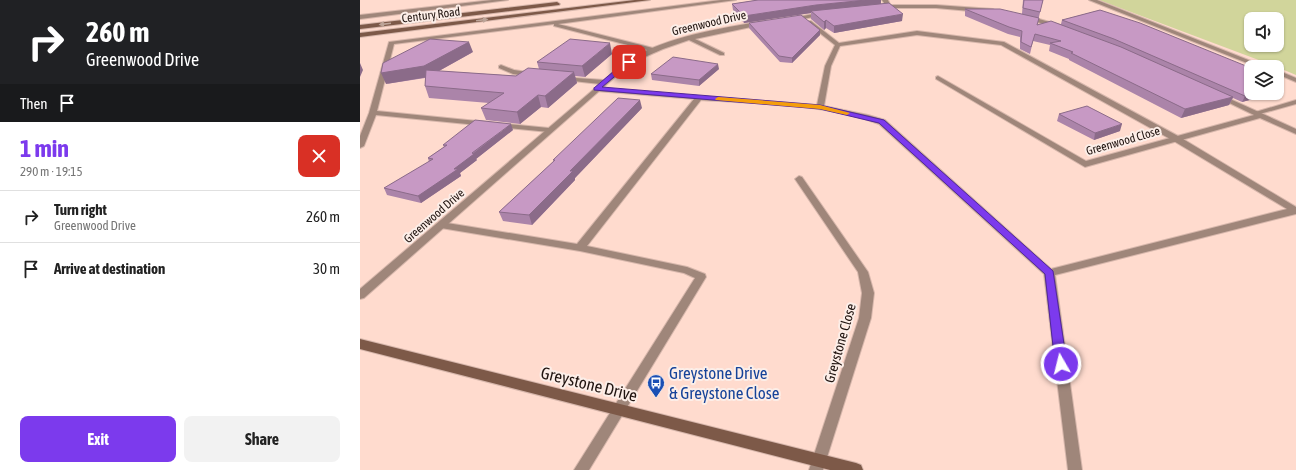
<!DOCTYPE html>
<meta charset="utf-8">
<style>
body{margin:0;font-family:"Asap Condensed",sans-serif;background:#f2f2f2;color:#222;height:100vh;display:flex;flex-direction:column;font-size:15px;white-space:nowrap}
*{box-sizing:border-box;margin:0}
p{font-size:13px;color:#767676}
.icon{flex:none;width:22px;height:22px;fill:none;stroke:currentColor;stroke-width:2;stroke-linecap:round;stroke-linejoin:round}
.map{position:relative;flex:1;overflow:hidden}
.details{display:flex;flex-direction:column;background:#fff;width:360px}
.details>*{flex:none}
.banner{background:#202124;color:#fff;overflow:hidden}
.buttons{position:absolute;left:884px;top:12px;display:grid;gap:8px}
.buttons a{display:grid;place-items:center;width:40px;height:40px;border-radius:8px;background:#fff;box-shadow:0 1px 3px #0004;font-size:20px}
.pin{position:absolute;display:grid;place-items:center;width:34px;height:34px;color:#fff;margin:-17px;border-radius:8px;box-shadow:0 2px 6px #0006}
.me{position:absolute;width:44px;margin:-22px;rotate:352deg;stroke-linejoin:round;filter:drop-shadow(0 0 3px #0008)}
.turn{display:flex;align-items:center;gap:14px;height:84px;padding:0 20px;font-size:18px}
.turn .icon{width:52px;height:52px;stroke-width:2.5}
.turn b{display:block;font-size:28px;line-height:34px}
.then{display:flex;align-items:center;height:38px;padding:0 20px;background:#0003;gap:8px;font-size:15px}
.round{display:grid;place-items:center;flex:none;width:42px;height:42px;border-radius:8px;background:#f2f2f2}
.summary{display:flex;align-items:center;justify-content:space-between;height:68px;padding:0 20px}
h1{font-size:24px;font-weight:700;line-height:30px;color:#7c3aed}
.button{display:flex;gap:8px;margin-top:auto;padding:8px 20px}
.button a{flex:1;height:46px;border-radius:8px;background:#7c3aed;color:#fff;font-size:16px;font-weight:700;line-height:46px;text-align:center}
.button a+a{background:#f2f2f2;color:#222}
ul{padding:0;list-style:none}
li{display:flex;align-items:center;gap:12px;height:52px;padding:0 20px;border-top:1px solid #e0e0e0}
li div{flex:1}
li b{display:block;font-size:15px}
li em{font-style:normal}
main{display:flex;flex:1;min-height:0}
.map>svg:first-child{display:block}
.green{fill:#d1d59b;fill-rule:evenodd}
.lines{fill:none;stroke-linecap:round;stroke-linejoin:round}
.lane-casing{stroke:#d7b7ac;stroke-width:2}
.street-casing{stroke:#d7b7ac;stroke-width:2}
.secondary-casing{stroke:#d7b7ac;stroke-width:2}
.lane{fill:#9f867a;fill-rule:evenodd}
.street{fill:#9f867a;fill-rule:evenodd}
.secondary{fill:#7d5948;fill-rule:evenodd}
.wall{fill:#ab84a9}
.shaded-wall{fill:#8b6b89}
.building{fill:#c799c4;stroke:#8b6b89}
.oneway{fill:#bca498}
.route{fill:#7c3aed;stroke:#51269a}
.slow{fill:#f59e0b}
.labels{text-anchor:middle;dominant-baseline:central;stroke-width:4;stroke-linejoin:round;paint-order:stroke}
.far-street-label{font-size:12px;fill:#201410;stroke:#fceee8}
.street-label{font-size:14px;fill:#201410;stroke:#fceee8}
.near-transit-label{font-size:17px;fill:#164399;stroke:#fceee8;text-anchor:start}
.near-street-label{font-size:17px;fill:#201410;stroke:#fceee8}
</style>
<main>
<section class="details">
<div class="banner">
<div class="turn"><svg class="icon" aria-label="right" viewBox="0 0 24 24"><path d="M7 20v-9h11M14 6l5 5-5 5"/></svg><div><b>260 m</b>Greenwood Drive</div></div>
<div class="then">Then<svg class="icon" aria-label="arrive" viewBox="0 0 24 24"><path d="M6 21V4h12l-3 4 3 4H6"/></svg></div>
</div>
<div class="summary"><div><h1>1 min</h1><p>290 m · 19:15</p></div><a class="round" style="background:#d93025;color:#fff"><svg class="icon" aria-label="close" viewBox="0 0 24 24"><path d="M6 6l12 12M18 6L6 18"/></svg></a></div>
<ul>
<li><svg class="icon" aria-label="right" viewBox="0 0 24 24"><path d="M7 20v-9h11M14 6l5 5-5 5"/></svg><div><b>Turn right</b><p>Greenwood Drive</p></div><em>260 m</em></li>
<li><svg class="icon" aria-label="arrive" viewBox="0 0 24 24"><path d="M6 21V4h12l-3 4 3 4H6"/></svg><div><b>Arrive at destination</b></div><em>30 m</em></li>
</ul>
<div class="button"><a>Exit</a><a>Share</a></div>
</section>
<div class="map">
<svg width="936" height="470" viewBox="0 0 936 470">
<rect width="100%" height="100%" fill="#ffdbce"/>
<!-- green -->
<path class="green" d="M739,0H936V75L917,67ZM891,19H917V45H891Z"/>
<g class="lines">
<!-- lane casing -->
<g class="lane-casing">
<path id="lane" d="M132,0H148L0,19V15Z
M361,0H376L198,24L297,49V51L295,52L194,26V24L34,44L17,111L189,128L193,130L189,132L16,115L4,146L0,148V136L9,113L29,42Z
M522,0H528L531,7H527Z
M729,0H737L906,67H897Z
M447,21H451L479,43L557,31L644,42L818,136L936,207V214L695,275L722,470H708L684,274L519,124C463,103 400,104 341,100L227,246L327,267L345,274L346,277L229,470H214L335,278L324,273L220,251L81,228L76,225L81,222L217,244L334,99L236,91L234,90V88L457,105L465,66L475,45L447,23ZM557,35L641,45L812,140L927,209L691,269L525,120L508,115L464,106L471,66L480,46Z
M917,70L936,78V82L917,74Z
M936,100V104L896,115L892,113Z"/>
</g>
<!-- street casing -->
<g class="street-casing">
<path id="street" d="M520,5H576L633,9L636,11L633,13L576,8H518L517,7Z
M464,12L467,14L466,15L430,21L427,19Z
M665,15L700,25L701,26L698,28L663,18L662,17Z
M403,21L406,23L405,24L335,39L364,53V55H360L329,40L303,49L271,63L4,298L0,299V289L240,84L204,80L201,78L202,77L244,80C252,74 259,65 268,60C308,36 358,29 403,21Z
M141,65L154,70L174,73L177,75L174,77L153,74L139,68V66Z
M578,76L726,161L894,115L857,97L855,96L859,94L936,129V134L900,118L725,167L576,79V77Z
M439,176L442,177L508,272L514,293L511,318L463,470H449L499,318L502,293L498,272L435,179Z"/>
</g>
<!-- secondary casing -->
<g class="secondary-casing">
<path id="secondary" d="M275,0H290L0,37V33Z
M197,2L200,4L199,5L0,29V25Z
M0,339L496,463L501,465L503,470H470L0,349Z"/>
</g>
<!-- lane -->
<use href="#lane" class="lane"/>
<!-- street -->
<use href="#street" class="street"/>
<!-- secondary -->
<use href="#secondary" class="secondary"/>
</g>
<!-- wall -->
<path class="wall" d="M397,0H521V4L542,21L474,33L466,28L464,30L451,19V13L384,23L373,10L372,4Z
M663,0H683L677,25L701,24L702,20L740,10L891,93H916L882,102L873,98L869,105L821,118L709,60V59L689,51L690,45L673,41L670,54L660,49V37L648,34L605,16V9L662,14Z
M389,23L460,35L432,63L420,62L389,28Z
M113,52L79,71L156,76L179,69L177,62L252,54L225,77L215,76L217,83L188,108L181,107L160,124L126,120L121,108L129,103L69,98L65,86V78L26,84Z
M359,69L339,86L292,80L291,74Z
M282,108L215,178V180L172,225L143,221L139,212L194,161L193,160Z
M699,114L760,131L734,140L697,121Z
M153,130L116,159L117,160L100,173L101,176L61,203L27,195L24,188L69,162L68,158L84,147L83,145Z"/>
<!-- shaded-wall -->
<path class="shaded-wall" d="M506,0H521V5L451,11V13L384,23V16L456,5Z
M543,14L542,21L474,33V26Z
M466,20V28L464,30V22Z
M460,30V35L432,63V58Z
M109,42L113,52L68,77L26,84L21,73Z
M250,43L252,54L225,77L222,66Z
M0,63L3,70L0,77Z
M358,64L359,69L339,86V80Z
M214,72L217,83L188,108L185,96Z
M897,93H916L882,102L885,96Z
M178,95L181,107L160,124L157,112Z
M873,97L869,105L821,118L825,109Z
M280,100L282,108L215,178V180L172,225L169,215L210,171Z
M151,124L153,130L116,159L117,160L100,173L101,176L61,203L58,196Z
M762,124L760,131L734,140L735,133Z"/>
<!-- building -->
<path class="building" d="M398,0H506L456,5L384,16L372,4Z
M664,0H683L680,12L663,8Z
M529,3L543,14L474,26L466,20L464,22L451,11Z
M605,9H640L679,18L677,25L691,21L699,24L761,47L873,97L825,109L711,53L713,52L690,43L701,41L675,34L671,47L661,42L662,31L649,27Z
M740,10L780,23L891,68V93H897L885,96L754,39L702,20Z
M441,15L460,30L432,58L419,56L389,23Z
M70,39L109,42L64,66L21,73L23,63Z
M210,39L250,43L222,66L177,62Z
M313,57L358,64L339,80L291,74Z
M168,68L214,72L185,96L178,95L157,112L121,108L144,93L65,86L66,70L156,76Z
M258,98L280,100L210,171H213L169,215L139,212L195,160H193Z
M727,106L762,124L735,133L699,114Z
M115,120L151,124L112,153L114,154L94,169H98L58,196L24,188L73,159L68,158L87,145H83Z"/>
<!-- one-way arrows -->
<defs><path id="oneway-solid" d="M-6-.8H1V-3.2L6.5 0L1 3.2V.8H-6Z"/></defs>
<g class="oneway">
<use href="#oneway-solid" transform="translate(122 20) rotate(-7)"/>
<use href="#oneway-solid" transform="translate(25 24) rotate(173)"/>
</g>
<!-- route -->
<path class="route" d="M267,60L272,62L242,87L460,105L524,120L693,271L707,364L705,367L701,368L697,367L695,364L685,274L519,123L460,109L234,90V88Z"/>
<!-- slow -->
<path class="slow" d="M358,97L460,105L490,113L487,115L460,109L356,100L355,99Z"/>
<!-- icons -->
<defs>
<g id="bus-pin" transform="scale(0.9)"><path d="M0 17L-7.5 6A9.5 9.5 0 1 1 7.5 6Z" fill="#1a4fb4" stroke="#fceee8"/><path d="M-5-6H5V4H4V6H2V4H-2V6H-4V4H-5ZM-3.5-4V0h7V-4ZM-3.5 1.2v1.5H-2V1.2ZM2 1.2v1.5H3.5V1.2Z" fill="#fff"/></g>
</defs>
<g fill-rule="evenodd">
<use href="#bus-pin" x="296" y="383"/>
</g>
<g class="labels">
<!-- far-street labels -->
<g class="far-street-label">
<text transform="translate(71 15) rotate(-7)">Century Road</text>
<text transform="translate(349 23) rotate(-13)">Greenwood Drive</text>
<text transform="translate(763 141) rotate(-16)">Greenwood Close</text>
<text transform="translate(74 216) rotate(-41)">Greenwood Drive</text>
</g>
<!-- street labels -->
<g class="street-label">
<text transform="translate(480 343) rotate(-74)">Greystone Close</text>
</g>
<!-- near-transit labels -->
<g class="near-transit-label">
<text x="309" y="373">Greystone Drive<tspan x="309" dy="20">&amp; Greystone Close</tspan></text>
</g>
<!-- near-street labels -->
<g class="near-street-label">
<text transform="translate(229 384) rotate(14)">Greystone Drive</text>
</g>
</g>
</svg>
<div class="buttons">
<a><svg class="icon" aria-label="sound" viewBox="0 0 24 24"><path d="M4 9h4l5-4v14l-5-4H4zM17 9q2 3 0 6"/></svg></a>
<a><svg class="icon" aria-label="layers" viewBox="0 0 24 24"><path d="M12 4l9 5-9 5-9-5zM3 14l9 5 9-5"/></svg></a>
</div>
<div class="pin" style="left:269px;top:62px;background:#d93025"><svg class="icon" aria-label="arrive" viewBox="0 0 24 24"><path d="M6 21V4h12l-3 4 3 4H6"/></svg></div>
<svg class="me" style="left:701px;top:364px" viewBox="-20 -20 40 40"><circle r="17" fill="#7c3aed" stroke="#fff" stroke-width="3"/><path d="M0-11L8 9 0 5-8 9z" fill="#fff"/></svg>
</div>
</main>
